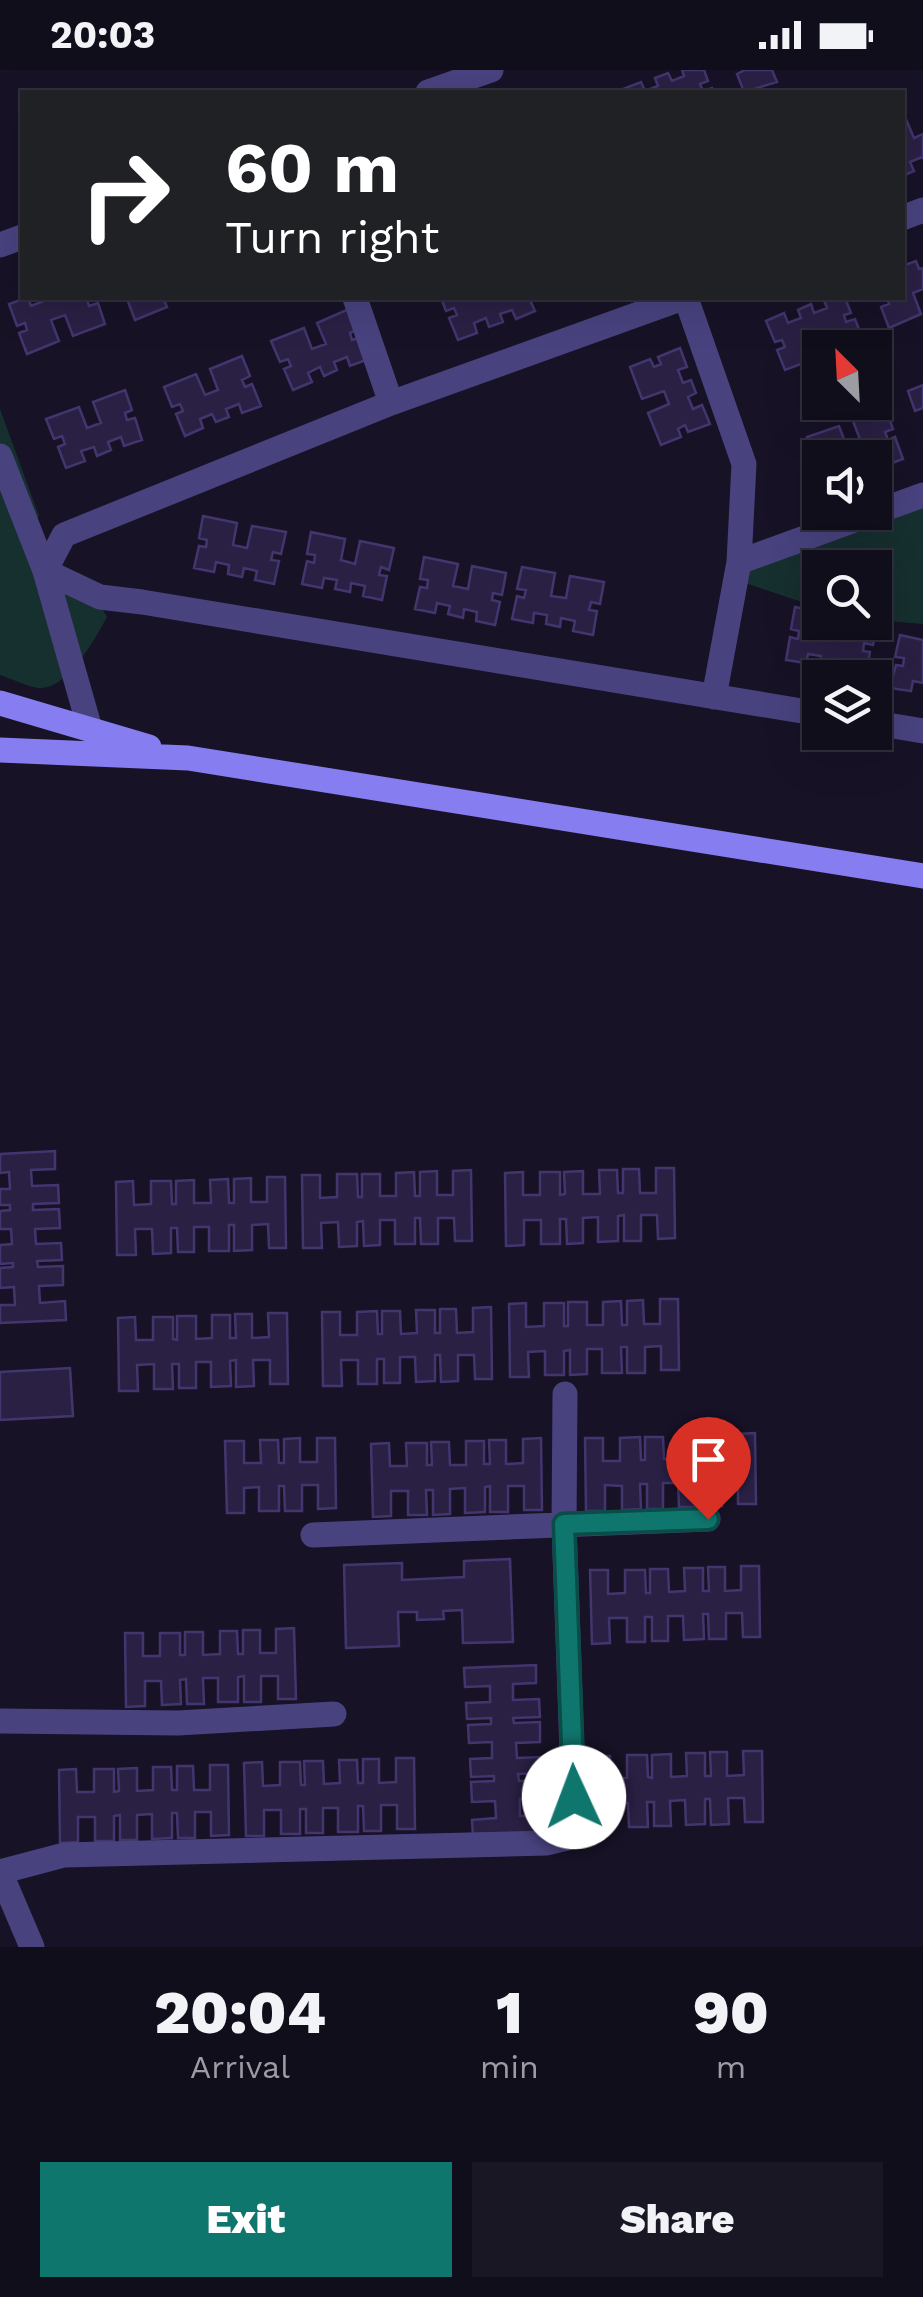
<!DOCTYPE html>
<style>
body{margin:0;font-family:"Work Sans",sans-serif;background:#1a1725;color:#f1f3f6;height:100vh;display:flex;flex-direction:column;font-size:38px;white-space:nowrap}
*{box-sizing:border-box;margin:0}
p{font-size:32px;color:#9c9ca3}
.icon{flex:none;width:55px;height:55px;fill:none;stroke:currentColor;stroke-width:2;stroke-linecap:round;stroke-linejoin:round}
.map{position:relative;height:1877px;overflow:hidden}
.side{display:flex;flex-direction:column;background:#110e1c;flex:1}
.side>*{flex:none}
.top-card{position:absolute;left:20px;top:20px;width:885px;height:210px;border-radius:0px;box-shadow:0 10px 40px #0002,0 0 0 2px #302e3b;background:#202124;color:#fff;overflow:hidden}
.needle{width:65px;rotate:336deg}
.fabs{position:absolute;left:802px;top:260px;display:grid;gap:20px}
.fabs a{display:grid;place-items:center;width:90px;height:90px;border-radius:0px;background:#110e1c;box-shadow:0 10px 40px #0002,0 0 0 2px #302e3b;font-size:50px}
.pin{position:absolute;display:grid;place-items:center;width:85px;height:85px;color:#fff;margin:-102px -42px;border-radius:50% 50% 50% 0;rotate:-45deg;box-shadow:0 0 10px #0007}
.pin .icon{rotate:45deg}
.me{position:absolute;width:110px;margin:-55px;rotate:358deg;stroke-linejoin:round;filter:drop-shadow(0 0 8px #0008)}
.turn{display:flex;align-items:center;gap:35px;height:210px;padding:0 40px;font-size:45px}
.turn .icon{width:130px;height:130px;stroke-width:2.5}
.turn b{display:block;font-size:70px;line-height:85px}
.eta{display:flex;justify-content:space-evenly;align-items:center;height:170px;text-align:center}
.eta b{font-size:60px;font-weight:800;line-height:70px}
.primary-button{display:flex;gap:20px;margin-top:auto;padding:20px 40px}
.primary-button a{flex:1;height:115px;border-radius:0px;background:#0f766e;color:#fff;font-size:40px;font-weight:800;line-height:115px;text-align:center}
.primary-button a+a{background:#1a1725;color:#f1f3f6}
.status{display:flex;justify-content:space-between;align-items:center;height:70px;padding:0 50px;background:#110e1c;direction:ltr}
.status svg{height:28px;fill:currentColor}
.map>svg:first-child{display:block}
.green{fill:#162f2f}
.building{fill:#2a2044;stroke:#43356e;stroke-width:2.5}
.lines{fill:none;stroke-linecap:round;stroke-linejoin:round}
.street{stroke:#48437f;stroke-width:25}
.secondary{stroke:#867df0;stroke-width:25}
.route-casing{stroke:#0a4d48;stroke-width:25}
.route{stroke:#0f766e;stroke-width:18}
</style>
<div class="status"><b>20:03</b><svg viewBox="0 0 49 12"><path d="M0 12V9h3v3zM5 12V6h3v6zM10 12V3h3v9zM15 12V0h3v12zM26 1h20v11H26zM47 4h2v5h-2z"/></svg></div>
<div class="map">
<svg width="923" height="1877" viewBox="0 0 923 1877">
<rect width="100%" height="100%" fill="#171226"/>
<!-- green -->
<path class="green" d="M0,339L39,446L28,464L93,522L107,547C95,569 67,621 38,618C26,616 12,609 0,605Z
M923,434V554L875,550V498H820V538L736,510L747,499Z"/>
<!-- building -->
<path class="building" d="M682,0H704L708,11L700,14L703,21L712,18L713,22H624L623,19L641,12L645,21L658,16L655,8L668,3L672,11L684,6Z
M745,0H772L777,12L744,22L737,4Z
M905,47L914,68L923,64V89L922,87L910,92L914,101L902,106V48Z
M916,191L919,199L923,198V219L913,223L921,244L889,258L881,237L889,234L887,228H902V205L905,204L902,196Z
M26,228H28L31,236L44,231L42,228H92L87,229L89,236L98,233L105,254L73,266L65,245L51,250L59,271L27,284L19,263L27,260L25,253L17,256L9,234Z
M131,228H163L167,237L135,250L127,229Z
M441,228H477L478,230L485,228H529L535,241L516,249L512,240L500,244L503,252L489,257L486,248L474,253L477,263L458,270L449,248L457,245L454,238L446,241Z
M823,228H845L851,243L844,245L846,252L855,249L863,270L843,278H828L822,261L808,267L817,288L785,300L777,280L785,277L782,270L775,272L766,251L784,243L788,253L801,248L798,240L811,234L814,243L827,238Z
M349,239L357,260L350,263L352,270L360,267L369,289L350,296L347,287L334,292L337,300L324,306L320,297L308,303L312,312L293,320L284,299L291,296L288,289L280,292L271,271L304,258L312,279L326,274L317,253Z
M680,278L687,297L678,300L683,313L691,310L696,323L688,327L693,339L702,335L710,354L688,362L685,355L678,359L681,367L661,375L648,343L669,334L664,321L642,329L630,297L650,289L654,297L661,294L658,287Z
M242,286L250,306L242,310L245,317L252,314L261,336L242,343L239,334L226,339L229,347L216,352L212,344L200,349L203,358L185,366L176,344L183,341L180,334L172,337L164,317L196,304L205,325L218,320L210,299Z
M923,315V338L915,341L908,321Z
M125,320L132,340L125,343L127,350L135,348L142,370L124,376L121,367L108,372L111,380L97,386L94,377L81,381L85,391L66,398L58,377L65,374L62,366L54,369L46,349L79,337L87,358L101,353L93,332Z
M886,339L893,359L885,362L888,370L895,367L903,389L884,396L881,387L875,389L824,388L823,385L814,388L807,367L839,356L847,377L861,372L853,351Z
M203,446L237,453L233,475L247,478L252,456L286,462L281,484L273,482L271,490L279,491L274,514L255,510L257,501L244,498L242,507L228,504L229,495L216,492L214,502L194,498L199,476L206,477L207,470L199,468Z
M311,462L345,469L341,490L355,494L360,471L394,478L389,500L381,497L379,505L387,506L382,530L363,526L365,516L351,513L350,522L335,519L337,510L324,508L322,518L302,514L307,491L314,493L315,485L307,484Z
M424,487L458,494L453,516L468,519L472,496L506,503L502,525L493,523L492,530L500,532L495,555L476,551L477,542L464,539L463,548L448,544L450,536L437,533L435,543L415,539L420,517L427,518L428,510L420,509Z
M522,497L555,503L551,526L566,528L570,506L604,512L600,534L591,532L589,540L597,541L593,565L573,561L575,551L561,548L560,557L546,554L547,545L534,543L533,553L512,549L517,526L524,528L526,520L517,519Z
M795,537L820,542V552H827L824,566L839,569L842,552L877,553L873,575L864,573L863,581L870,582L866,605L847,602L849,592L835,589L833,598L819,595L821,586L808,584L806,593L786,590L790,567L798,569L799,561L791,559Z
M900,565L923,570V613L913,611L911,621L890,618L896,595L903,596L904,588L895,587Z
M55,1081V1099L31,1100L32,1116L58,1115L59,1133L33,1134V1140L59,1139L60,1158L35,1159L36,1174L61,1173L62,1190L37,1191L38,1197L63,1196V1215L39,1216L40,1233L65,1231L66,1250L0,1253V1235H15L14,1217L0,1218V1198L13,1197V1193L0,1194V1175L12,1174L11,1159H0V1141L10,1140V1135H0V1119H10L9,1102L0,1103V1084Z
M656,1098H674L675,1168L658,1169L657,1145H641V1171H624V1145L618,1146V1171L598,1172V1147L583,1148V1173L567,1174L566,1149H560V1174H541V1150H524V1175L506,1176L505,1103L523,1102V1125H540V1102H560V1125L565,1124L564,1102L583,1101V1124H600L599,1100H617L618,1123H623V1099H639L640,1123H656Z
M471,1100L472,1171H455L454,1148H438V1174H421L420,1148H415V1174H395V1150H380V1175L364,1176L363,1151L357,1152V1176L339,1177L338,1152L321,1153L322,1178H303L302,1105H320V1128L337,1127V1104H357L358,1127H362V1104H380V1126H396V1103L414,1102L415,1126H420V1102L437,1101V1125H453V1101Z
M267,1107H285L286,1178H269L268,1154L252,1155V1180L234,1181V1155H229V1181H209V1157H194V1182H178L177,1158H171V1183L153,1184L152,1159H135L136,1185H117L116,1112L133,1111L134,1135L151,1134V1111H171L172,1134H176V1111L194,1110V1133H211L210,1110L228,1109L229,1133H234V1109L251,1108V1132H267Z
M660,1229H678L679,1300H661V1276L645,1277V1303H627V1277H621L622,1303H602V1279H587V1304L570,1305V1280L564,1281V1305H545V1281L528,1282L529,1307H510L509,1234L526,1233V1257L544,1256V1233H564V1256H568V1232H587V1255H603V1232L621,1231L622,1255H627V1231L643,1230L644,1254H660Z
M491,1237L492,1309H475L474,1285H458V1311L441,1312L440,1285H435V1311L416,1312L415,1287H400V1313H384V1289H377V1314H358V1290H341L342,1316H323L322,1242H340V1265H357V1242L377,1241L378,1264H382V1241H400L401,1264L417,1263L416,1240H435V1263H440V1239H456L457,1263L473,1262V1238Z
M268,1243H287L288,1314H270V1290H253L254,1316L236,1317V1290L230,1291L231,1316L211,1317V1292H196V1318H179V1294H172L173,1319H154V1294L137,1295L138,1321H119L118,1248L135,1247L136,1270H153V1247H173V1269L177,1270V1246H196V1269L212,1268V1245H230V1268H236L235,1244H252V1268L269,1267Z
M70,1298L73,1346L0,1350V1302Z
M755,1363L756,1434H738V1410L721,1411L722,1436L704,1437V1411H698V1437H679L678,1413H663V1439H647V1414H640L641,1439L622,1440V1416L605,1415V1441H586L585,1368H603V1391H620V1368L640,1367L641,1390H645V1367H663L664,1389H680L679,1366H698V1389H704L703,1365L719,1364L720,1388H736V1364Z
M300,1368V1392H317V1368H335L336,1438L318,1439V1415H302V1441H285L284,1416H279V1441H259V1417L244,1418V1443H227L225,1371H244V1393H261L260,1370H278L279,1393H284V1369Z
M541,1368L542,1440H524V1416H508V1442H490V1416L485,1417V1442L465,1443V1418L450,1419V1444L433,1445V1420H426L427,1445H408V1421H391V1446L373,1447L371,1374L389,1373L390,1396H407L406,1373H427V1395H432L431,1372H449L450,1395H466V1371H484V1394H490L489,1370H506V1394L523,1393V1369Z
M510,1489L513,1572L463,1573L462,1540L443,1541L444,1549L417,1550V1542H398L399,1576L346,1578L344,1495L402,1493V1510L464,1507V1491Z
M741,1496H759L760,1567H743L742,1543H726V1569H709L708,1544H703L704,1569L684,1570L683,1546H668V1571H652V1547H645V1572H627V1548H609L610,1573L592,1574L590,1500H608V1524L625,1523V1500H645L646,1523H650V1499H668L669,1522L685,1521L684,1498H703V1521H709L708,1497H725V1521L741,1520Z
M294,1558L296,1629H278V1606H261V1632H244V1606L238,1607V1632H218V1608H203L204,1634H187L186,1609L180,1610L181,1634L162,1635L161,1611H145V1636L126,1637L125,1563H143V1586H160V1563H180V1585H185V1562H203V1585L220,1584V1561H237L238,1584H243V1560H260V1583H276V1559Z
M536,1595V1613L513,1614V1630L539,1629L540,1647L513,1648L514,1653L540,1652V1672L516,1673L517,1688L542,1687L543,1703L518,1704L519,1711L543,1710L544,1728L520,1729V1746L546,1745L547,1764L473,1767L472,1750L496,1748L495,1731L472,1732L471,1712L494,1711V1706L471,1707L470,1689L492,1688V1672L469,1673L468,1655L491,1654V1648L467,1649L466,1633L490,1632V1616L465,1617L464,1598Z
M743,1681H762L763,1752H745L744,1728H728L729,1754L711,1755L710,1729H705V1754L686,1755L685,1730L670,1731L671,1756H654V1732H647L648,1757H629L628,1733H611L612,1759H593L592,1686H610V1708H627V1685H647L648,1707L652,1708V1685L671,1684V1707L687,1706L686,1683H705V1706H711L710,1682H727V1706L744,1705Z
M396,1688H414L415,1759H397V1735H381V1761H364L363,1736H358V1762H338V1738H323V1763H306V1739H300V1764H281V1740H264V1766H246L244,1693L262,1692L263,1716L280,1715V1692H300L301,1715H305L304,1691H323L324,1714L340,1713L339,1690H357L358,1713H363V1689H379V1713L396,1712Z
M210,1695H228L229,1765L211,1766V1742H195V1768H178L177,1743H172V1768L152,1769V1744L137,1745V1770H120V1745L114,1746V1771H95V1747H78V1772L60,1773L59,1700L76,1699L77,1722H94V1699H114V1722L119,1721L118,1699L137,1698V1721L153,1720V1697H171L172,1720H177V1696H193L194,1720H210Z"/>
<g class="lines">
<!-- street -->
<path class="street" d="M428,22L491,0
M902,148L923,140
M0,175L22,167
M355,228L391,333
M686,228L744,394L739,492L714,627
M0,386L45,501L90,659
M739,492L923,425
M45,501L100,527L142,532L820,644
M45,501L64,465L391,333L683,228
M875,653L923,661
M313,1465L708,1449
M0,1651L178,1653L334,1644
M0,1802L64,1785L546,1773L575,1766L564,1455L565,1324
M0,1802L32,1877"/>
<!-- secondary -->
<path class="secondary" d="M0,633L149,677
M0,680L188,688L923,806"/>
</g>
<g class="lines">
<!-- route casing -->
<g class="route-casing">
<path id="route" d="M574,1727L564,1454L708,1449"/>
</g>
<!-- route -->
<use href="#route" class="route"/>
</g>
</svg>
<div class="fabs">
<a><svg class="needle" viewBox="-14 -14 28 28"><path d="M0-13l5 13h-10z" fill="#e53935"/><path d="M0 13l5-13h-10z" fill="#9c9ca3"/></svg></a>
<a><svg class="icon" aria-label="sound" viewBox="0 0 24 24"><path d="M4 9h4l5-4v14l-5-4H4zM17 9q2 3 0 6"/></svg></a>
<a><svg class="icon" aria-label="search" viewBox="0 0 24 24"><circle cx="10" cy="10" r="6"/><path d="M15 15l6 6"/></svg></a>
<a><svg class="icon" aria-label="layers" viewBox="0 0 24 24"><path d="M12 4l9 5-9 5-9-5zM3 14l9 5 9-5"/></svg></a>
</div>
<div class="pin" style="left:708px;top:1449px;background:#d93025"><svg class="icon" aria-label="arrive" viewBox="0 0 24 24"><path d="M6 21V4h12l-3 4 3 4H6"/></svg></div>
<svg class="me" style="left:574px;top:1727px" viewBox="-20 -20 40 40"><circle r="19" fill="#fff"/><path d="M0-13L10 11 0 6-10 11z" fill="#0f766e"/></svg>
<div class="top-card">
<div class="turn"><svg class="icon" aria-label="right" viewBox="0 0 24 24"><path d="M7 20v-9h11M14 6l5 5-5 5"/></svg><div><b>60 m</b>Turn right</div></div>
</div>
</div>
<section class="side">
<div class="eta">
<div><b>20:04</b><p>Arrival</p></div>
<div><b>1</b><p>min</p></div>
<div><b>90</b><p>m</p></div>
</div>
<div class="primary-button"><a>Exit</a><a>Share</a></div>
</section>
